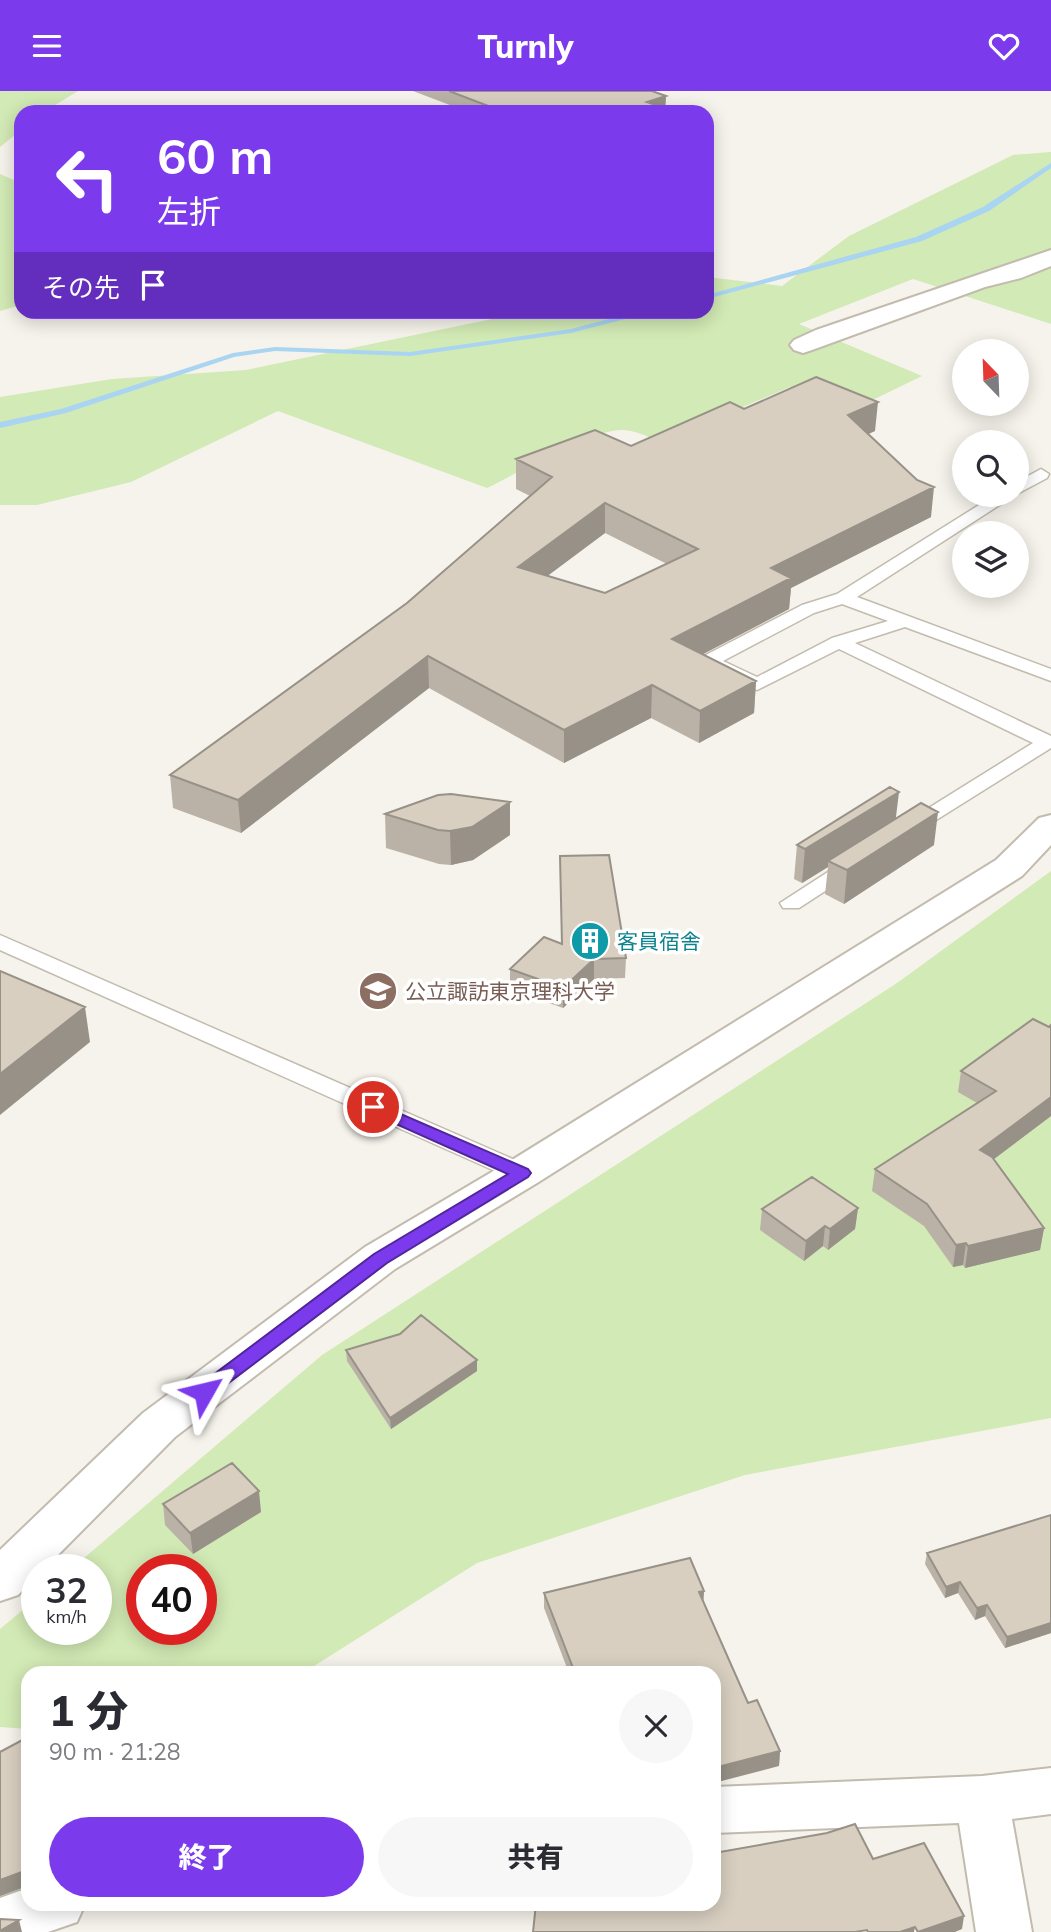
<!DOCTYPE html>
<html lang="ja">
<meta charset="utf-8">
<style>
body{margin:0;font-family:Mulish,"Noto Sans JP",sans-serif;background:#f7f7f7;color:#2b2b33;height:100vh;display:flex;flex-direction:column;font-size:26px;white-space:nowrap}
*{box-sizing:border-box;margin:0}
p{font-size:23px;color:#7c7c81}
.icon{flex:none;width:38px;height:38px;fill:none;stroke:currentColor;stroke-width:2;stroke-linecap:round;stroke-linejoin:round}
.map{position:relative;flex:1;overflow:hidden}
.details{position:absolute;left:21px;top:1575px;width:700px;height:245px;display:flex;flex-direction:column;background:#fff;border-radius:21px;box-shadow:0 4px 18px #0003}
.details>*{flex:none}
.top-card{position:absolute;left:14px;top:14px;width:700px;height:214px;border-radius:21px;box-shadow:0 4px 18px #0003;background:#7c3aed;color:#fff;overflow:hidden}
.needle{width:46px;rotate:337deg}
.buttons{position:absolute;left:952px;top:248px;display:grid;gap:14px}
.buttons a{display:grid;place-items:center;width:77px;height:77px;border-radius:50%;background:#fff;box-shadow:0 4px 18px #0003;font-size:35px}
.speed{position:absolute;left:21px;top:1463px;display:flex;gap:14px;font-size:35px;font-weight:700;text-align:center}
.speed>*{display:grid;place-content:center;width:91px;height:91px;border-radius:50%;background:#fff;box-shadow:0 4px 18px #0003;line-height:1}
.speed small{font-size:18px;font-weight:400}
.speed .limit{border:10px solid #d22;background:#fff;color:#111}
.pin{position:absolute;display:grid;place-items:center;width:60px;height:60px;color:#fff;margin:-30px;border:4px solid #fff;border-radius:50%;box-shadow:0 2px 7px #0007}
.me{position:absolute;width:77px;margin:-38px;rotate:53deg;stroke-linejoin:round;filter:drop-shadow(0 0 5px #0008)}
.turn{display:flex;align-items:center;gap:24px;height:147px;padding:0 28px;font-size:32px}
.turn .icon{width:91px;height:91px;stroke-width:2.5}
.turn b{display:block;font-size:49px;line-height:60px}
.then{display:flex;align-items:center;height:66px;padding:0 28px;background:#0003;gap:14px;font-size:26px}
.round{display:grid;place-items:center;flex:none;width:74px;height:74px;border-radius:37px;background:#f7f7f7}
.headline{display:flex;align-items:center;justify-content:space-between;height:119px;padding:0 28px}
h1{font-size:42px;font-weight:800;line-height:52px}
.cta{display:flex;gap:14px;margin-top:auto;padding:14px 28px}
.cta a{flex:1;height:80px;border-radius:42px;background:#7c3aed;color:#fff;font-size:28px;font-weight:800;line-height:80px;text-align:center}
.cta a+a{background:#f7f7f7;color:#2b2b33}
header{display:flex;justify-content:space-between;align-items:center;height:91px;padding:0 28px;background:#7c3aed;color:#fff;font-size:32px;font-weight:800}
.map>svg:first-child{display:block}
.green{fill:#d2eab5;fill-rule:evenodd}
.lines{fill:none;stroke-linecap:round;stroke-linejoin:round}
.stream{fill:#a9d4f2;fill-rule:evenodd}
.service-casing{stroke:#c2bbae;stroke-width:3}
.minor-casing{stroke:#c2bbae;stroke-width:4}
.tertiary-casing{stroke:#c2bbae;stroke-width:4}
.service{fill:#fff;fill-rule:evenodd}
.minor{fill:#fff;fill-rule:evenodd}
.tertiary{fill:#fff;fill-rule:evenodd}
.wall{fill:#bab2a6;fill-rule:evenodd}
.shaded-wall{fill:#979187}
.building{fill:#d8cfc1;stroke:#979187;stroke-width:2;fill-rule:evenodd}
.route{fill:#7c3aed;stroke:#51269a;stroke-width:2}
.labels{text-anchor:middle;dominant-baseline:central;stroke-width:7;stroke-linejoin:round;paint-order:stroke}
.culture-label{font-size:21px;fill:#0d838f;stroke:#fff;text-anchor:start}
.education-label{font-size:21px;fill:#785e54;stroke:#fff;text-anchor:start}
</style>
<header><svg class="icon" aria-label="menu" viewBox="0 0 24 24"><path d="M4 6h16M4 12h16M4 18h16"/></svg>Turnly<svg class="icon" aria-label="heart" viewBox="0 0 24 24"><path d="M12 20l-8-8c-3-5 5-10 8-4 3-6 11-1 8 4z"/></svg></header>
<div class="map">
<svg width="1051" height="1841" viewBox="0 0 1051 1841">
<rect width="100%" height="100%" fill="#f6f3ec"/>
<!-- green -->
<path class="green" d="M0,0H78L44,21H21V39L0,56Z
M1051,61V233L913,188L799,233L922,285L850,320L790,296L659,352C649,345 636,340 623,339C592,338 518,382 487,397L278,320L131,391L37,414H0V306L112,288L246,279L526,221L707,220V186L782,195L849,145L1013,64Z
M0,83L21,92V214L0,220Z
M1051,780V1327L745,1384L477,1472L303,1582H28V1638L0,1636V1538L37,1507V1538H96V1479H70L322,1264L897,892ZM142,1479H201V1538H142Z"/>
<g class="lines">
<!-- stream -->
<path class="stream" d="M1051,72V77L989,120L922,150L707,208V204L916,146L983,116Z
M640,220H656L571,242L410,265L275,260L234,266L66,322L0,337V331L61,318L233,262L275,256L410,261L571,238Z"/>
<!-- service casing -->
<g class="service-casing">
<path id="service" d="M1041,378L1049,383L1047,387L1017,403V391Z
M995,404H1015L857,506L1051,578V590L905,536L855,552L1051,645V657L917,741H903L900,737L903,733L1033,652L839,558L757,599L702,574L700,570L702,566L802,514L837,503ZM842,513L888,530L832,547L757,586L723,570L814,522Z
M852,768L859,770L863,774L859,778L799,817H783L780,812L845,770Z
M0,844L531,1076L534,1082L531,1088L522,1090L513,1088L0,859Z"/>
</g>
<!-- minor casing -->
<g class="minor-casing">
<path id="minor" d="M1051,159V175L1021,187L985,196L812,259L803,262L794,259L790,254L794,249L816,239Z
M1051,1677V1723L1012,1728L1032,1841H976L959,1732L714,1742V1696L982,1685Z
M28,1797V1813H85L77,1831L48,1841H0V1807Z"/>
</g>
<!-- tertiary casing -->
<g class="tertiary-casing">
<path id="tertiary" d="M1051,724V754L1022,785L537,1092L395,1178L175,1346L43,1479H37V1485L18,1504L0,1510V1459L143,1322L365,1156L507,1072L996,769L1039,727Z"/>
</g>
<!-- service -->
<use href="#service" class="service"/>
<!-- minor -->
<use href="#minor" class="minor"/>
<!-- tertiary -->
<use href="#tertiary" class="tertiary"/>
</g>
<!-- wall -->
<path class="wall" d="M413,0H654L666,5L665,18H667V21H468Z
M744,318L875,340L868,343L931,426L791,497L789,518L702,563L756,590L754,622L699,652L651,627L564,672L429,597L241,742L173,717L170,684L407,512L530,405L516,398V368L631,355ZM605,442L667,473L605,502L547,485Z
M385,723L510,744L473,769L451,774L439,773L386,757Z
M896,727L934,754L844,813L825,803L828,776L802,792L794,788L797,754Z
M560,765L626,867L625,887L594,888L563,917L510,898V878L562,852Z
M1051,934V1025L993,1068L1044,1137L1040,1159L965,1177L963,1174L953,1176L924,1135L872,1100L875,1078L977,1012L958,1001L961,980Z
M858,1117L855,1138L828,1159L823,1155L804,1170L760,1139L762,1118Z
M346,1259L477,1269V1280L391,1338L347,1270Z
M163,1413L261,1421L193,1463L165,1434Z
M1051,1424V1542L1005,1557L985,1525L975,1529L958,1502L945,1507L925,1473L927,1462Z
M704,1500L703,1511L748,1612L780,1660L779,1675L714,1582H569L544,1517V1502Z
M28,1646V1798L27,1795L0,1805V1661Z"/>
<!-- shaded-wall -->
<path class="shaded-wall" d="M649,0H654L653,9L666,5L665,19L646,21Z
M878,311L875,340L846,353L848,324Z
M934,396L931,426L791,497L789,518L671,580L672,548L771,477Z
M605,412V442L518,507V476Z
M428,565L429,597L241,742L238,709Z
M756,590L754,622L699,652L700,620Z
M652,594L651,627L564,672V639Z
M899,701L895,734L828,770V776L802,792L805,758Z
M510,711V744L473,769L451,774L450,740Z
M938,721L934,754L844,813L847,779Z
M594,868V888L563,917V897Z
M85,916L90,951L0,1024V983Z
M1051,1006V1025L977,1081L980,1059Z
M858,1117L855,1138L828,1159L830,1138Z
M825,1135L823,1155L804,1170L806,1150Z
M1044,1137L1040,1159L965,1177L968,1155Z
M966,1152L963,1174L953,1176L956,1154Z
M477,1269V1280L391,1338L390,1327Z
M259,1400L261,1421L193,1463L190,1442Z
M960,1491L958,1502L945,1507L946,1496Z
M704,1500L703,1515L699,1501Z
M987,1514L985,1525L975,1529L977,1517Z
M1051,1532V1542L1005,1557L1007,1546Z
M780,1660L779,1675L714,1692V1677Z
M24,1780L27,1795L0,1805V1789Z
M964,1825L962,1838L955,1841H918Z
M19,1829L22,1841H0V1840Z
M915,1836L914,1841H900Z"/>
<!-- building -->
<path class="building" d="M449,0H652L666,5L647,11L667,18L659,21H504Z
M816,286L878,311L848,324L917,389L934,396L771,477L791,487L672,548L756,590L700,620L652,594L564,639L428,565L238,709L170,684L407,512L552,386L516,368L595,339L631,355L730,311L744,318ZM605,412L698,458L605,502L518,476Z
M890,696L899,701L805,758L797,754Z
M451,703L510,711L472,736L450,740L438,739L385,723L438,704Z
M921,712L938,721L847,779L828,770Z
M609,764L626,867L594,868L563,897L510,878L544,846L562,853L560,765Z
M0,880L85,916L0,983Z
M1033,928L1049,936L1051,934V1006L980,1059L992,1066L1044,1137L968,1155L966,1152L956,1154L927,1113L875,1078L996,1000L961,980Z
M812,1086L858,1117L830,1138L825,1135L806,1150L762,1118Z
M421,1224L477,1269L390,1327L346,1259L400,1243Z
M232,1372L259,1400L190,1442L163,1413Z
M1051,1424V1532L1007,1546L987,1514L977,1517L960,1491L946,1496L927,1462Z
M690,1467L704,1500L699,1501L748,1612L757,1609L780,1660L714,1677V1582H575L544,1502Z
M28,1646V1796H27V1782L24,1780L0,1789V1661Z
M855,1733L873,1768L924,1752L964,1825L918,1841L915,1836L900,1841H868L867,1839L855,1841H533L536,1813H714V1762L827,1742Z
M0,1828L19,1829L0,1840Z"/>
<!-- route -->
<path class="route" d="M373,1011L528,1078L531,1082L528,1086L387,1172L210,1306H197L194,1301L197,1296L374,1163L508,1083L367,1020L365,1016Z"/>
<!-- icons -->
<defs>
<g id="building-disc" transform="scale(2.0125)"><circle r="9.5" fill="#0f9aa8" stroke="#fff"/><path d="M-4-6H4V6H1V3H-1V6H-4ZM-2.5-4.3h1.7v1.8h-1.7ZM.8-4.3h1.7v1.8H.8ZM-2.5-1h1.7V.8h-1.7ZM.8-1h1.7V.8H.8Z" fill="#fff"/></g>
<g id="university-disc" transform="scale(2.0125)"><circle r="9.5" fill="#8d6e63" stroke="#fff"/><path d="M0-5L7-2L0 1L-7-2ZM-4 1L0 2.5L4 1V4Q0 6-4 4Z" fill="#fff"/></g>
</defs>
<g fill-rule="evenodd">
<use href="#building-disc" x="590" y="850"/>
<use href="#university-disc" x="378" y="900"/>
</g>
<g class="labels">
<!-- culture labels -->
<g class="culture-label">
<text x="617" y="850">客員宿舎</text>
</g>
<!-- education labels -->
<g class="education-label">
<text x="405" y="900">公立諏訪東京理科大学</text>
</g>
</g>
</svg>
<div class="buttons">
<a><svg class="needle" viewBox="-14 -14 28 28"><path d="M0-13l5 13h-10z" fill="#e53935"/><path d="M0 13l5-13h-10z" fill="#7c7c81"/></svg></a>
<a><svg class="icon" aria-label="search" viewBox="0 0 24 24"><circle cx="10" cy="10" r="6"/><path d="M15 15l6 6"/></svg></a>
<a><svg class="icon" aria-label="layers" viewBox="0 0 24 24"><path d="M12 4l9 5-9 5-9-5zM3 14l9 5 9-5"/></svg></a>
</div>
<div class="speed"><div>32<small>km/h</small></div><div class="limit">40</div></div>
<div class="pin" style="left:373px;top:1016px;background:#d93025"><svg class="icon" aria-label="arrive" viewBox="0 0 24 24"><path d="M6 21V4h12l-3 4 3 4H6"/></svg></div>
<svg class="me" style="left:204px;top:1301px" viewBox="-20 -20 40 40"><path d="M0-17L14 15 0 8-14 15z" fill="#7c3aed" stroke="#fff" stroke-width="4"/></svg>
<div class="top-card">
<div class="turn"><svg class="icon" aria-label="left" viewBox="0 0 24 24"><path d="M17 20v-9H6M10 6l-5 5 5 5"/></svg><div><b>60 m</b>左折</div></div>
<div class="then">その先<svg class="icon" aria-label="arrive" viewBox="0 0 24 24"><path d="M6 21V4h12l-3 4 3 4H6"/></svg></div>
</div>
<section class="details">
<div class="headline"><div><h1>1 分</h1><p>90 m · 21:28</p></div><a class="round"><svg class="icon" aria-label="close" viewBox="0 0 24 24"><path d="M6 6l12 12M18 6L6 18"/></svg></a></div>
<div class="cta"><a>終了</a><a>共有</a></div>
</section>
</div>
